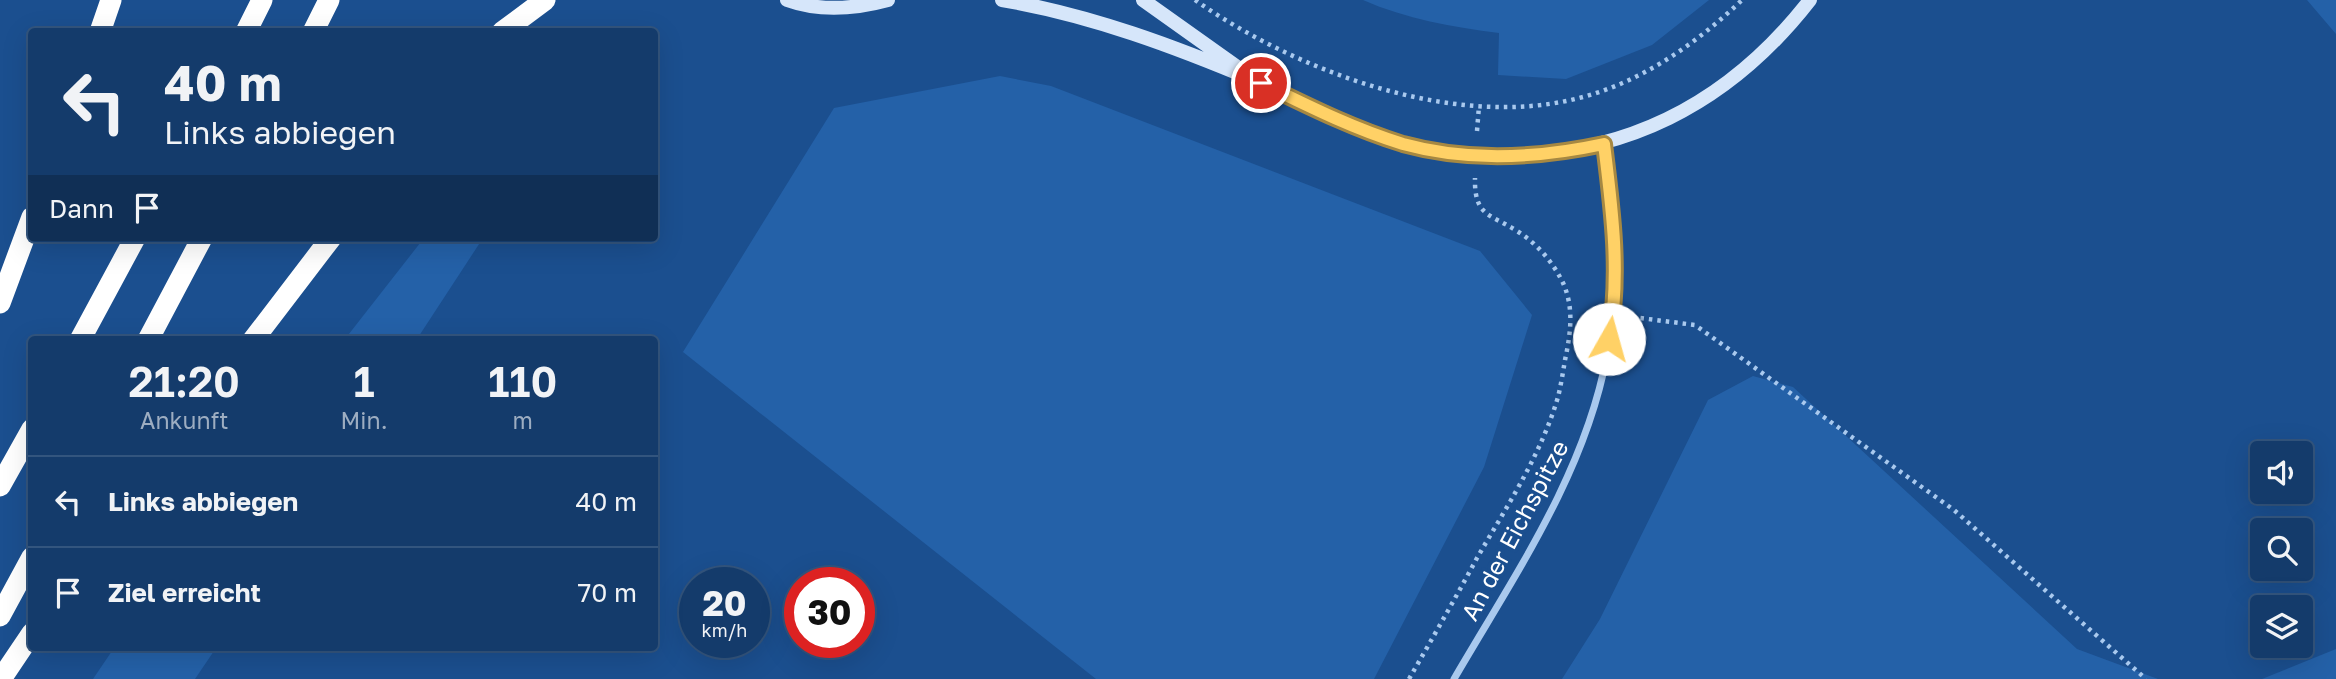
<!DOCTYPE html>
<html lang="de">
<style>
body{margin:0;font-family:"Golos Text",sans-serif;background:#1d4271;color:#f1f3f6;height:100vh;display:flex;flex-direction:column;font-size:26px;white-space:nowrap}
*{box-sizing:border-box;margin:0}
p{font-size:23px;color:#9dadc1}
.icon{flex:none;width:38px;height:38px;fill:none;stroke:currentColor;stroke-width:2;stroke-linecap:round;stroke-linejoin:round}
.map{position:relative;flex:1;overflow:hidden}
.panel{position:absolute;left:28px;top:336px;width:630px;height:315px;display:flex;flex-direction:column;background:#143b6b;border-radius:7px;box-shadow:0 7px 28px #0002,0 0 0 2px #33557e}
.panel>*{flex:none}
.hud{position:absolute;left:28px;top:28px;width:630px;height:214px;border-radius:7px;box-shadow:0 7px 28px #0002,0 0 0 2px #33557e;background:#143b6b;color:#f1f3f6;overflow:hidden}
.controls{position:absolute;left:2250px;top:441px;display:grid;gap:14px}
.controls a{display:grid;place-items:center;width:63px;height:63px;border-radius:7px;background:#143b6b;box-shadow:0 7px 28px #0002,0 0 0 2px #33557e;font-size:35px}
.speed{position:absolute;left:679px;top:567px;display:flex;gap:14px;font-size:35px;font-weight:700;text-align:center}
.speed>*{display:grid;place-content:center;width:91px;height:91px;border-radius:50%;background:#143b6b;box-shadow:0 7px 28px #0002,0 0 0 2px #33557e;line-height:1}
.speed small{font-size:18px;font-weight:400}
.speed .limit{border:10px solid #d22;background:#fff;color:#111}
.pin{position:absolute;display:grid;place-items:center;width:60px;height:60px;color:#fff;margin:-30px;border:4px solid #fff;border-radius:50%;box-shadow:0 2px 7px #0007}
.me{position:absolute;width:77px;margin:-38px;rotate:7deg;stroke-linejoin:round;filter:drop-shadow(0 0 5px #0008)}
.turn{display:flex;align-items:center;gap:24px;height:147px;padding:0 21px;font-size:32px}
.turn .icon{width:91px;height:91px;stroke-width:2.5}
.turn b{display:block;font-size:49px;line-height:60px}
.then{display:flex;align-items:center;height:66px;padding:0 21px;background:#0003;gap:14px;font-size:26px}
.eta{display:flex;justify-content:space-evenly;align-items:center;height:119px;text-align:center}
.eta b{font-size:42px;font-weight:600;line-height:49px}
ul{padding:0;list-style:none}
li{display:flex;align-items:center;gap:21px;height:91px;padding:0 21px;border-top:2px solid #33557e}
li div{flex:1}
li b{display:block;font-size:26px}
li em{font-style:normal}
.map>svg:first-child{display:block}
.green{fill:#2461a8}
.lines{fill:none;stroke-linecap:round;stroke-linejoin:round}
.path{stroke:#a9c9ee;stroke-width:4.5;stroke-dasharray:3.5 5;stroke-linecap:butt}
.street{stroke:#a9c9ee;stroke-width:7}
.secondary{stroke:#d6e6fa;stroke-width:14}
.highway{stroke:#fff;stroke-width:21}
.route-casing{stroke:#a68842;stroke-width:18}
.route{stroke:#ffd166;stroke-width:12}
.labels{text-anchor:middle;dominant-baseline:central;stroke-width:7;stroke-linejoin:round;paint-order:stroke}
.street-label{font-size:24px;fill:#fff;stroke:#1b4f8f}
</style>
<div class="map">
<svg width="2336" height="679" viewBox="0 0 2336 679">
<rect width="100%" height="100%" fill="#1b4f8f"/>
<!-- green -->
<path class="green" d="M1363,0H1709L1652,45L1566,79L1498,75L1499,33C1453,27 1406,19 1363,0Z
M2307,0H2336V34Z
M1000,76L1051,86L1480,251L1532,315L1484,467L1374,679H1096L683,352L834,108Z
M424,238H483L417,339H345Z
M1753,376L1793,387L2077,649L2158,679H1562L1600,619L1708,400Z
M114,648H216L195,679H93Z
M2336,649V679H2258H2262Z"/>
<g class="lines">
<!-- path -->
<path class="path" d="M1195,0C1296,71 1452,129 1575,99C1639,84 1696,44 1742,0
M1477,131L1479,106
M1632,317L1695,325L1954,510L2146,679
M1409,679C1432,639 1455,599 1477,558C1507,506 1541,455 1558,397C1561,385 1563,372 1565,360C1571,332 1575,304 1560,277C1550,259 1535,242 1517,231C1491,214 1474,217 1475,178"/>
<!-- street -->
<path class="street" d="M1454,679C1514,576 1585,474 1607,355C1609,341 1613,327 1614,313C1617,257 1611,200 1604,144"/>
<!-- secondary -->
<path class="secondary" d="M787,0C820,12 855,9 888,0
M1002,0C1091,15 1176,47 1259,82C1308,103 1353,130 1405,144C1433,151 1461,154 1489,155C1622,159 1729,104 1810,0
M1143,0L1240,69"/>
<!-- highway -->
<path class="highway" d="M100,32L111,0
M246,32L262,0
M313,32L329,0
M502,32L545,0
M0,303L32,217
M80,340L135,238
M148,340L202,238
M253,340L331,238
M0,486L32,429
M0,616L32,557
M1,679L32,633"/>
</g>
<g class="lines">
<!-- route casing -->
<g class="route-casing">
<path id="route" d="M1261,83C1308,106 1354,129 1403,144C1468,162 1539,158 1604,144C1612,208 1621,275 1609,339"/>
</g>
<!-- route -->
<use href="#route" class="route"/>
</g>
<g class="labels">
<!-- street labels -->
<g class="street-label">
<text transform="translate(1514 530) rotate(-62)">An der Eichspitze</text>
</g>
</g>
</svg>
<div class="controls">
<a><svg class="icon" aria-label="sound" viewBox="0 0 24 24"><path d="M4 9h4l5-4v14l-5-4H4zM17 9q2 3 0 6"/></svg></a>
<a><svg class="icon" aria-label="search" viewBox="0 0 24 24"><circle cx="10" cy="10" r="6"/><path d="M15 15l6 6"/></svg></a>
<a><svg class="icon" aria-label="layers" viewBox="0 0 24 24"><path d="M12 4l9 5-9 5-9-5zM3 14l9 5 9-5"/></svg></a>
</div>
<div class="speed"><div>20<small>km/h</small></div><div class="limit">30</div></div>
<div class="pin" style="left:1261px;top:83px;background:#d93025"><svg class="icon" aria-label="arrive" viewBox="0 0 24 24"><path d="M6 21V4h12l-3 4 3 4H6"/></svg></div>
<svg class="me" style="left:1609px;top:339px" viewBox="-20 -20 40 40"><circle r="19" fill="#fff"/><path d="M0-13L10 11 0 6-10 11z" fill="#ffd166"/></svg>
<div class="hud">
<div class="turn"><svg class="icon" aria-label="left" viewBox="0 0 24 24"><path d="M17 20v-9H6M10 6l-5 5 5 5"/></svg><div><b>40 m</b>Links abbiegen</div></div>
<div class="then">Dann<svg class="icon" aria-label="arrive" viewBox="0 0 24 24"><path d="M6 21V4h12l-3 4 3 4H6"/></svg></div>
</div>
<section class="panel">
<div class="eta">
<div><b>21:20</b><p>Ankunft</p></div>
<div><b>1</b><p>Min.</p></div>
<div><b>110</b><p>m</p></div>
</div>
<ul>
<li><svg class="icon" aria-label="left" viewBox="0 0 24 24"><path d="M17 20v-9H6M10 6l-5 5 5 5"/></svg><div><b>Links abbiegen</b></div><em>40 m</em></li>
<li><svg class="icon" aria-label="arrive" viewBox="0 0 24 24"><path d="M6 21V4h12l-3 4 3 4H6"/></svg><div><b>Ziel erreicht</b></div><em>70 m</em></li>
</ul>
</section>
</div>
